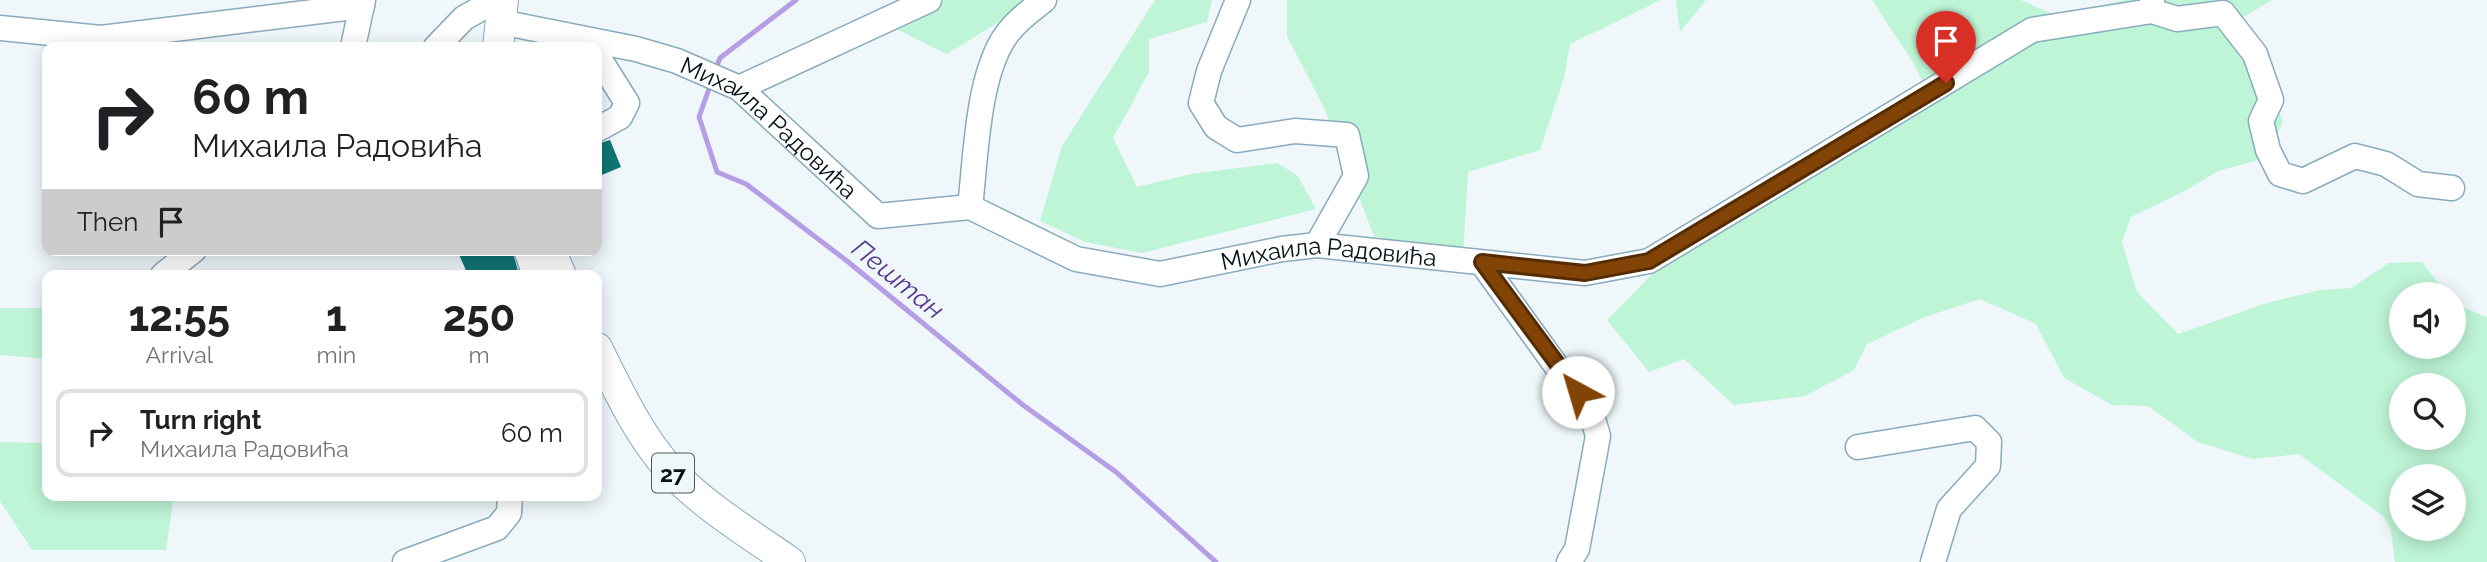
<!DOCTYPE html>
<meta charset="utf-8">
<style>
body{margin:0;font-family:Raleway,sans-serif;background:#f2f2f2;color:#202124;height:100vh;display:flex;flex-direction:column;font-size:26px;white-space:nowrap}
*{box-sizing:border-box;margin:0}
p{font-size:23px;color:#757577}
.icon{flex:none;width:38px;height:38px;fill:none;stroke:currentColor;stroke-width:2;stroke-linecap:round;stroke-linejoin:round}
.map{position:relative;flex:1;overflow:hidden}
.drawer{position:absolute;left:42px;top:270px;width:560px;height:231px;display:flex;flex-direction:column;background:#fff;border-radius:14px;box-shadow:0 4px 18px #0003}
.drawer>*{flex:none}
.hud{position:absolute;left:42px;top:42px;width:560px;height:214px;border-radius:14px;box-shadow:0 4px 18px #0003;background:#fff;color:#202124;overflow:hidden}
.buttons{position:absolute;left:2389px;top:282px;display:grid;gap:14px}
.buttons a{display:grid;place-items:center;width:77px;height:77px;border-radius:50%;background:#fff;box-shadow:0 4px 18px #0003;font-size:35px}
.pin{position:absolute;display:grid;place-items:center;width:60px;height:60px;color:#fff;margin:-72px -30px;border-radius:50% 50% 50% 0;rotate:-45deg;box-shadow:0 0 7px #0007}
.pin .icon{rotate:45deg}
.me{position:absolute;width:77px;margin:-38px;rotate:321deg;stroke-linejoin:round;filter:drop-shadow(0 0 5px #0008)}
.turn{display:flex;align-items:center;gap:24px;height:147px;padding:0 35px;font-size:32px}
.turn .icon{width:91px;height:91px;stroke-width:2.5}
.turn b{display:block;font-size:49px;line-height:60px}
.then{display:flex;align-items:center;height:66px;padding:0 35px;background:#0003;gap:14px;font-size:26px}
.eta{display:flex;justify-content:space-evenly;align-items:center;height:119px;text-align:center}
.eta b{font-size:42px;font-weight:700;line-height:49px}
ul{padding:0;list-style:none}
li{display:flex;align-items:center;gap:21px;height:88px;margin:0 14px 10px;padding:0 21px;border:4px solid #e0e0e0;border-radius:14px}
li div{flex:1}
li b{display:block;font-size:26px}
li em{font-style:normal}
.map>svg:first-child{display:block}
.green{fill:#bff5d7;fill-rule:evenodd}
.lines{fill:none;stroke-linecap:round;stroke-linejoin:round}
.stream{stroke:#b69ee6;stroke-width:5}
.building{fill:#107575}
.minor-casing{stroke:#88abbd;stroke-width:27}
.major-casing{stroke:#88abbd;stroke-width:32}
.minor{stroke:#fff;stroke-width:24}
.major{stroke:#fff;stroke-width:30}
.route-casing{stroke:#542c04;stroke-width:18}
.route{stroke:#824306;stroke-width:12}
.labels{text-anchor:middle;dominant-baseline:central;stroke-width:7;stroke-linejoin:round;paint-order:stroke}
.shield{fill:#eff7fa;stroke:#4c575c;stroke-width:2}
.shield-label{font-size:23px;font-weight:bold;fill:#061319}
.street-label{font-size:24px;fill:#061319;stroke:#eff7fa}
.water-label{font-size:26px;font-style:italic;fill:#5a388c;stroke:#eff7fa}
</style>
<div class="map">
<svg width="2487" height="562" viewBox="0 0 2487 562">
<rect width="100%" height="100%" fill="#eff7fa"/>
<!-- green -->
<path class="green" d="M945,0H1025L1005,18L947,54L886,24Z
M1155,0H1212L1207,22L1149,39V72L1113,138L1137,187L1191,174L1277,163L1298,176L1316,209L1142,253L1085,242L1040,221L1062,146Z
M1287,0H1661L1570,44L1564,78L1540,150L1468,172L1463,257L1374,236L1325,110L1287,36Z
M1676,0H1706L1680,32Z
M1872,0H2021L2057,16L2125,0H2272L2236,22L2251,46L2283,121L2266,158L2218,171L2185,191L2131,217L2122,242L2137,292L2178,334L2267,303L2320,290L2351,288L2389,263L2422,262L2446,294H2401V346H2454V304L2487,317V562H2395L2391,530L2384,517L2299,454L2253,459L2198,442L2148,406L2112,405L2064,378L2036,324L1980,299L1925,317L1867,344L1854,370L1805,396L1734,405L1684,359L1649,372L1607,320L1660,266L1934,103L1912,61ZM2401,385H2454V438H2401ZM2401,476H2454V528H2401Z
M0,308H47V359L0,355Z
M0,442L47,443V495H174L166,550H32L0,501Z"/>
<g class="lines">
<!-- stream -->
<path class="stream" d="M715,71L720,58L796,0
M711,83L699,117L717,172L746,184L847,261L1023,405L1116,472L1216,562"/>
</g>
<!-- building -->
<path class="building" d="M610,140L621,167L597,177V144Z
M457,250H512L519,274L468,275Z"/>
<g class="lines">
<!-- minor casing -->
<g class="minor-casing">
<g id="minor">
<path d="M1238,0L1209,71L1201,103L1216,127L1237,140L1295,131L1347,135L1356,176L1317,245"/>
<path d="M2152,11L2177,19L2223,13L2255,54L2271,100L2261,121L2268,150L2280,174L2303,181L2355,156L2386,164L2418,184L2452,188"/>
<path id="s1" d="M500,22L636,49L677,61L739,88L878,216L970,207L1076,259L1160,274L1282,249L1317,245L1585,273L1649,261L2032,30L2152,11V0"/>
<path d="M0,28L101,38L362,6"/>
<path d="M353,47L363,0"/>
<path d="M436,47L464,18L496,0"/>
<path d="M597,55L627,103L620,117L598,129"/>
<path d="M739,88L929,0"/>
<path d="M970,207C976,158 977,67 1011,29C1020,18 1033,9 1044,0"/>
<path d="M526,250L535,275"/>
<path d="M1482,263L1568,382L1588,402L1598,436L1577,549L1569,562"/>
<path d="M163,275L194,250"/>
<path d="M1858,447L1975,428L1989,442L1988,466L1949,509L1933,562"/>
<path d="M405,562L497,528L509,513L510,495"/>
</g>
</g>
<!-- major casing -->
<g class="major-casing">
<path id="major" d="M498,47L503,0
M550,250L561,275
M597,348C618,390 639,436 671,471C705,507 750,534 790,562"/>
</g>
<!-- minor -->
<use href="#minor" class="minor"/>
<!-- major -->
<use href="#major" class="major"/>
</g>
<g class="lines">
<!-- route casing -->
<g class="route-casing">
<path id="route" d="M1578,392L1482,262L1585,273L1649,261L1946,83"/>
</g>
<!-- route -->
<use href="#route" class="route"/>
</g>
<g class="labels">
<!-- shield labels -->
<rect class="shield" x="652" y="453.5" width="42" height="39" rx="5"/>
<g class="shield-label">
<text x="673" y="473">27</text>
</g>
<!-- street labels -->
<g class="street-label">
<text stroke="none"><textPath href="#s1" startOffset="296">Михаила Радовића</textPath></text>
<text stroke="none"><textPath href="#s1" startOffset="905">Михаила Радовића</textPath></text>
</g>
<!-- water labels -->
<g class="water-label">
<text transform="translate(898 279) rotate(39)">Пештан</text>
</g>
</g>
</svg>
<div class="buttons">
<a><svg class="icon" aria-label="sound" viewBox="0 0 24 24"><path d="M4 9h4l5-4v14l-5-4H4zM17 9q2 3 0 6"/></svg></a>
<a><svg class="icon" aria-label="search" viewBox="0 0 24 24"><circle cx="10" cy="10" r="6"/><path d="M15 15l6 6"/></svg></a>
<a><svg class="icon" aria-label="layers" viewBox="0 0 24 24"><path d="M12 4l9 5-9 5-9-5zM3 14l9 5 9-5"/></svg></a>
</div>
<div class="pin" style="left:1946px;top:83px;background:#d93025"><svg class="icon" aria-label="arrive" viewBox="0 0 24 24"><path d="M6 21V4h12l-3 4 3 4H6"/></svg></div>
<svg class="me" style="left:1578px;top:392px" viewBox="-20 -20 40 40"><circle r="19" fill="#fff"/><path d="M0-13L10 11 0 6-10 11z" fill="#824306"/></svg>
<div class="hud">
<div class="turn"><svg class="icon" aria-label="right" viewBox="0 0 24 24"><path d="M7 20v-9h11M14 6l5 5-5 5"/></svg><div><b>60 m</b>Михаила Радовића</div></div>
<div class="then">Then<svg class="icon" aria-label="arrive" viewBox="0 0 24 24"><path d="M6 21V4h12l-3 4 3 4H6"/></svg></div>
</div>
<section class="drawer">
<div class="eta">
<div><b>12:55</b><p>Arrival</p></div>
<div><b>1</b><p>min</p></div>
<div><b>250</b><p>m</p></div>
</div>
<ul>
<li><svg class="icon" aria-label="right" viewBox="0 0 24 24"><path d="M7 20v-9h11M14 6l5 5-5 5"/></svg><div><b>Turn right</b><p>Михаила Радовића</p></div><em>60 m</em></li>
</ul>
</section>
</div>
